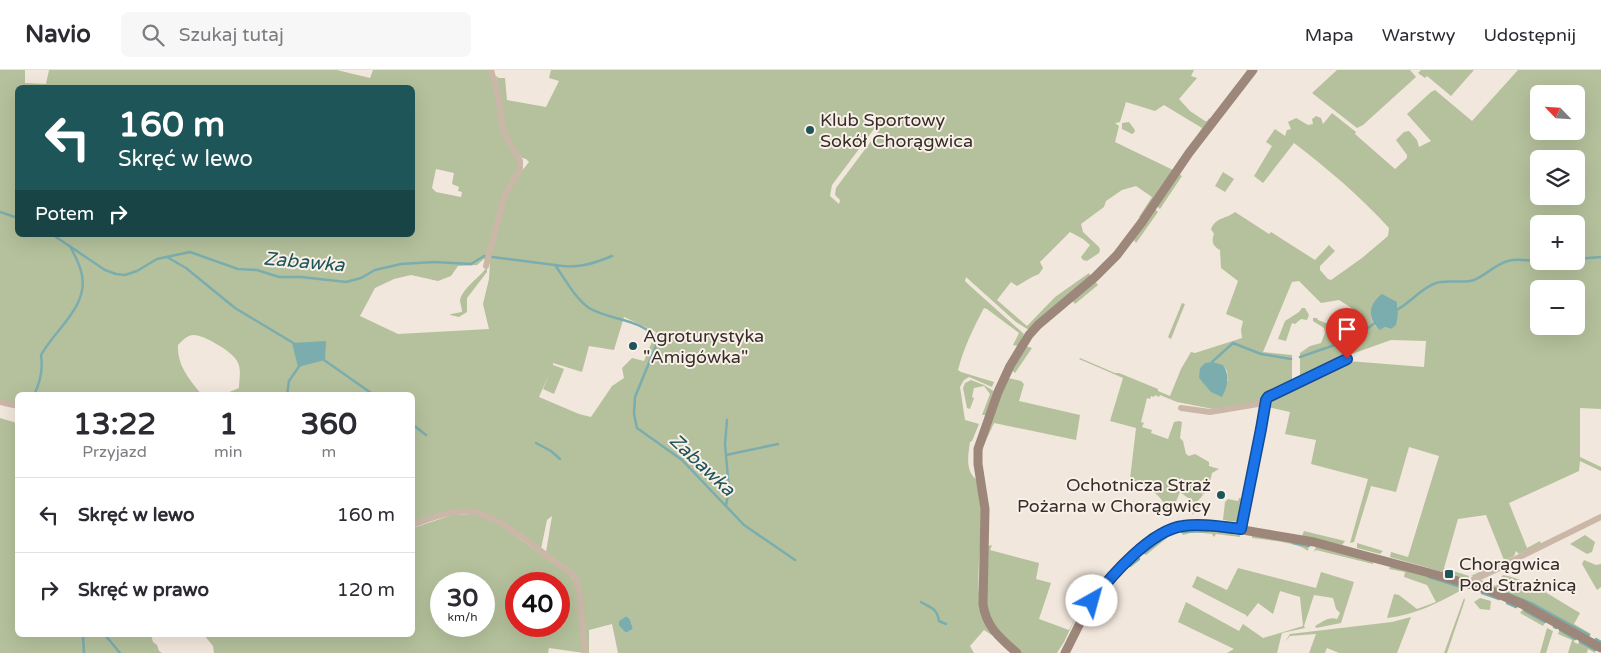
<!DOCTYPE html>
<html lang="pl">
<meta charset="utf-8">
<style>
body{margin:0;font-family:"Varela Round",sans-serif;background:#f7f7f7;color:#2b2b33;height:100vh;display:flex;flex-direction:column;font-size:19px;white-space:nowrap}
*{box-sizing:border-box;margin:0}
p{font-size:16px;color:#7c7c81}
.icon{flex:none;width:28px;height:28px;fill:none;stroke:currentColor;stroke-width:2;stroke-linecap:round;stroke-linejoin:round}
.map{position:relative;flex:1;overflow:hidden}
.sheet{position:absolute;left:15px;top:322px;width:400px;height:245px;display:flex;flex-direction:column;background:#fff;border-radius:8px;box-shadow:0 5px 20px #0002}
.sheet>*{flex:none}
.hud{position:absolute;left:15px;top:15px;width:400px;height:152px;border-radius:8px;box-shadow:0 5px 20px #0002;background:#1e5558;color:#fff;overflow:hidden}
.needle{width:32px;rotate:295deg}
.fabs{position:absolute;left:1530px;top:15px;display:grid;gap:10px}
.fabs a{display:grid;place-items:center;width:55px;height:55px;border-radius:8px;background:#fff;box-shadow:0 5px 20px #0002;font-size:25px}
.speed{position:absolute;left:430px;top:502px;display:flex;gap:10px;font-size:25px;font-weight:700;text-align:center}
.speed>*{display:grid;place-content:center;width:65px;height:65px;border-radius:50%;background:#fff;box-shadow:0 5px 20px #0002;line-height:1}
.speed small{font-size:12px;font-weight:400}
.speed .limit{border:8px solid #d22;background:#fff;color:#111}
.pin{position:absolute;display:grid;place-items:center;width:42px;height:42px;color:#fff;margin:-51px -21px;border-radius:50% 50% 50% 0;rotate:-45deg;box-shadow:0 0 5px #0007}
.pin .icon{rotate:45deg}
.me{position:absolute;width:55px;margin:-28px;rotate:38deg;stroke-linejoin:round;filter:drop-shadow(0 0 4px #0008)}
.turn{display:flex;align-items:center;gap:18px;height:105px;padding:0 20px;font-size:22px}
.turn .icon{width:65px;height:65px;stroke-width:2.5}
.turn b{display:block;font-size:35px;line-height:42px}
.then{display:flex;align-items:center;height:48px;padding:0 20px;background:#0003;gap:10px;font-size:19px}
.eta{display:flex;justify-content:space-evenly;align-items:center;height:85px;text-align:center}
.eta b{font-size:30px;font-weight:700;line-height:35px}
ul{padding:0;list-style:none}
li{display:flex;align-items:center;gap:15px;height:75px;padding:0 20px;border-top:1px solid #e1e1e2}
li div{flex:1}
li b{display:block;font-size:19px}
li em{font-style:normal}
header{display:flex;align-items:center;gap:30px;box-sizing:border-box;height:70px;padding:0 25px;background:#fff;border-bottom:1px solid #e1e1e2}
header strong{font-size:24px}
nav{display:flex;gap:28px;margin-inline-start:auto;font-size:18px}
.search{width:350px;height:45px;background:#f7f7f7;display:flex;align-items:center;gap:12px;box-sizing:border-box;padding:0 18px;border-radius:8px;color:#7c7c81;font-size:19px}
.map>svg:first-child{display:block}
.green{fill:#b5c19c;fill-rule:evenodd}
.water{fill:#7badae}
.lines{fill:none;stroke-linecap:round;stroke-linejoin:round}
.stream{stroke:#7badae;stroke-width:2.5}
.street{stroke:#cab7a8;stroke-width:6}
.secondary{stroke:#9d867a;stroke-width:9}
.route-casing{stroke:#114b97;stroke-width:12}
.route{stroke:#1a73e8;stroke-width:9}
.poi-dot{fill:#1e5558;stroke:#f9f1e9;stroke-width:2}
.labels{text-anchor:middle;dominant-baseline:central;stroke-width:4;stroke-linejoin:round;paint-order:stroke}
.poi-label{font-size:18px;fill:#372d28;stroke:#f9f1e9;text-anchor:start}
.water-label{font-size:19px;font-style:italic;fill:#1e5558;stroke:#f9f1e9}
</style>
<header>
<strong>Navio</strong>
<div class="search"><svg class="icon" aria-label="search" viewBox="0 0 24 24"><circle cx="10" cy="10" r="6"/><path d="M15 15l6 6"/></svg>Szukaj tutaj</div>
<nav><a>Mapa</a><a>Warstwy</a><a>Udostępnij</a></nav>
</header>
<div class="map">
<svg width="1601" height="583" viewBox="0 0 1601 583">
<rect width="100%" height="100%" fill="#f2e7dc"/>
<!-- green -->
<path class="green" d="M0,0H25V13L46,14L49,0H337L370,8L373,0H489L495,21L502,64L516,86L518,91L517,100L521,102L529,92L526,89L522,88L508,69L503,56L496,6L499,8H505L507,30L546,37L559,11L549,8L551,0H1194L1191,6L1197,8L1179,29L1190,41L1205,51H1207L1209,48L1210,50L1198,64L1202,58L1164,35L1155,41L1126,32L1120,52L1115,53L1119,56L1115,72L1173,100L1142,148L1139,147L1152,127L1136,116L1122,120L1106,131L1104,137L1081,154L1083,162L1099,177L1100,180L1099,183L1087,191L1083,190L1081,187L1090,175L1083,169L1070,162L1040,192L1043,198L1039,204L1032,207L1017,216L1011,212L997,230L1027,256L1055,227L1089,203L1091,207L1047,242L1029,260L1016,252L966,207L965,211L969,215L1024,264L1018,276L1013,275L1019,263L987,239L984,238C973,259 964,277 958,300L961,302L994,312L992,317L969,307L964,310L960,317L965,350L979,354L972,371L970,372C968,386 965,401 977,410C980,422 982,435 982,448C981,484 970,536 993,566L984,560L970,576L974,583H618L612,554L589,560V583H587L579,512L573,503L546,482L552,446L547,450L541,479L515,460L513,464L568,504C583,518 582,563 584,583L549,578L548,583H214L213,576L204,565H412L413,458L452,445L476,444L478,441L462,439L413,453L412,325H222L239,318C239,309 242,299 237,291C233,282 204,265 194,265C187,265 182,271 178,275C177,296 190,310 202,325H18L17,334L0,330ZM18,18H412V165H18ZM874,59L878,62L836,118L835,125L840,130L839,134L830,126L832,115ZM436,99L454,103L452,114L459,117L458,121L462,122L461,127L436,122L432,118ZM484,189L490,192L489,209L483,234L489,259L398,264L360,246L375,218L394,209L411,205L438,211L451,206L458,196L477,195ZM624,247L656,262L644,291L632,288L622,298L624,308L612,316L591,347L579,344L539,327L549,304L543,319L554,324L564,299L553,295V293L582,302L589,276L614,280ZM441,514H484V556H441ZM516,514H559V556H516ZM626,546L630,549L633,559L626,563L619,556V551Z
M1337,0H1410L1416,7L1363,55L1357,58L1312,23Z
M1421,0H1474L1451,26L1427,6L1425,8L1418,3Z
M1518,0H1601V339L1580,338V387L1601,397V401L1580,391L1579,401L1509,433L1527,478L1540,471L1541,474L1519,484L1516,481L1514,486L1474,507L1471,506L1504,490L1486,445L1458,449L1444,498L1469,506V509H1467L1451,504V502L1447,501L1446,503L1390,487L1391,482L1408,487L1439,386L1409,377L1396,422L1371,416L1354,472L1350,473L1368,409L1311,394L1316,370L1285,364L1290,342L1268,337L1270,330L1275,326L1348,291L1424,297L1426,271L1391,270L1346,286L1303,307L1300,306V283L1310,276L1321,273L1325,263L1324,258L1313,251V248H1317L1318,250L1334,256L1335,261L1333,264V274L1348,262V256L1351,255L1358,242L1339,230L1321,233L1299,211L1292,212L1263,282L1292,285V312L1271,322L1261,331L1213,339L1177,332L1160,325L1159,327L1155,325L1154,327L1151,326L1150,329L1147,328L1141,352L1144,353L1142,357L1152,360L1151,363L1168,369L1174,352L1179,351L1182,352L1180,368L1183,371L1186,384L1189,386L1195,384L1209,392V396L1219,399L1212,403L1208,420L1204,424L1201,423L1203,425L1197,432L1201,435L1192,445L1196,434L1180,422L1170,446C1161,422 1151,420 1130,409L1136,358L1110,351L1123,308L1079,289L1080,288L1115,303H1119L1158,319V321L1170,326L1181,299L1191,282L1195,283L1242,268L1241,260L1243,251L1226,244L1238,211L1221,198L1220,180C1213,176 1211,172 1214,164L1211,159C1216,147 1226,149 1235,142L1269,164L1271,162L1315,190L1329,175L1335,181L1320,196V200L1328,209L1331,210L1362,188L1388,166L1389,158C1360,126 1328,99 1294,73L1263,113L1254,106L1272,76L1266,72L1275,59L1285,66L1287,60L1291,59L1288,52L1296,48L1308,55L1313,54L1312,49L1316,46L1321,48L1323,54L1332,43L1356,62L1355,64L1395,99L1407,88V85L1396,70L1404,62L1409,61L1417,70L1419,77L1431,71L1407,44L1431,22L1435,20L1472,51ZM1539,24H1576V61H1539ZM1539,89H1576V126H1539ZM1539,154H1576V191H1539ZM1539,219H1576V256H1539ZM1397,232L1398,244L1391,259L1385,257L1380,259L1374,255L1371,247ZM1223,295L1227,301L1228,311L1203,312L1199,308Z
M1129,52L1135,60L1134,63L1132,64L1122,59V53Z
M1223,102L1234,109L1225,122L1215,116Z
M1178,103L1182,106L1160,139L1157,136Z
M1155,139L1158,142L1136,173L1134,170Z
M487,197V202L467,228V242L459,247L450,245L451,244L462,242C462,238 460,233 460,230C462,219 481,206 487,197Z
M1095,211L1098,215L1075,234L1072,230Z
M1182,233L1185,234L1171,269L1168,267Z
M1302,238H1305L1309,245L1307,250L1301,249L1295,254L1292,253L1286,271L1278,269L1285,251L1299,242Z
M1025,276L1032,278L1015,303L1012,300Z
M1008,308L1021,311L1024,314L1019,331L1080,345L1076,370L994,353L983,377L981,388L980,383L991,355L990,351Z
M971,310L984,315L995,322L986,345H982L990,324L984,316L974,318L972,327L974,328L970,339L967,338L963,318L965,313Z
M0,348L17,353L18,565H151L153,572L157,575L159,581L162,583H0Z
M1239,428L1245,429L1239,452L1223,450L1225,432L1228,429L1238,431Z
M1186,459L1240,463V467L1216,464L1214,467L1212,464L1194,462L1183,465L1180,460Z
M1304,461L1345,471L1342,475L1302,466Z
M1252,464L1309,474L1308,481C1298,472 1266,470 1252,468Z
M1165,465L1167,468L1146,485L1143,482L1153,473Z
M1585,465L1595,472L1592,482L1587,484L1570,474Z
M1357,473L1380,480L1383,481L1380,484L1357,478Z
M992,475L990,480L1039,493L1036,509L1051,513L1039,549L1069,560L1076,547L1064,572L1057,583H1021L994,557L986,537L988,476Z
M1316,476L1374,490L1373,494L1316,480L1314,482Z
M1584,490L1596,495L1601,494V517L1597,520L1582,494Z
M1515,492L1518,495L1515,494L1481,510L1496,516L1503,505C1530,510 1556,529 1580,543L1574,554L1591,564L1588,566L1532,535L1478,513V511Z
M1391,495L1463,517V519C1439,533 1414,545 1387,548L1394,524L1399,525L1417,539L1436,532L1427,515L1404,507L1405,502L1389,499Z
M1238,498L1316,518L1321,502L1354,512L1341,553L1316,558L1315,556C1322,552 1329,546 1337,549L1340,543L1336,539L1333,528L1314,525L1304,556L1305,558L1282,563L1277,583H1227L1234,579L1178,552L1186,532L1239,561L1243,554L1263,568L1303,556L1300,527L1280,521L1273,544L1258,533L1247,547L1246,545L1192,517L1197,506L1227,520Z
M1464,528L1465,530L1447,583H1444Z
M1480,528L1491,531L1490,540L1480,539L1474,532Z
M1523,539L1546,551L1543,556L1520,543Z
M1411,547L1397,583H1339L1327,578L1325,583H1309L1316,564L1290,566L1285,572L1290,564L1392,552Z
M1547,558L1553,561L1546,583H1540Z
M1560,559L1575,567L1574,572L1578,574L1581,570L1596,579L1595,583L1588,579L1587,583H1568L1572,570L1558,564Z"/>
<!-- water -->
<path class="water" d="M1382,224L1397,232L1398,244L1396,255L1391,259L1385,257L1380,260C1367,249 1368,234 1382,224Z
M326,271L325,290L298,297L292,273Z
M1212,292L1223,295C1230,305 1228,316 1222,327L1211,322L1199,308L1200,298L1205,293Z
M626,546L630,549L633,559L626,563L619,556V551Z"/>
<g class="lines">
<!-- stream -->
<path class="stream" d="M0,142L18,148
M53,165L105,200L116,204L125,205L137,201L157,189L190,182L238,199L257,200L279,207H301L346,212L361,208L375,200L401,194L434,192L471,194L484,186L555,195C565,209 575,228 589,238C611,251 643,248 658,271L635,327L634,344L637,358L682,390L744,455L795,490
M167,187L186,198L235,238L295,274
M1576,189L1601,187
M1539,191H1544
M555,195C576,199 593,194 612,186
M1394,241C1407,237 1420,218 1436,213C1447,209 1462,214 1474,210C1486,205 1496,194 1508,191C1517,188 1529,191 1539,191
M1300,287L1352,269L1375,253
M324,290L374,325
M1212,292L1233,273L1261,284L1291,289
M34,325C40,313 43,298 41,285C56,258 91,235 81,201C79,193 74,184 70,176
M287,325L289,311L300,295
M412,354L426,365
M536,373L551,381L560,389
M726,385L778,374
M726,435L729,420L725,374L727,350
M1182,462L1208,461
M1172,464L1174,463
M1293,473L1309,476
M1144,483L1166,466
M1130,496L1139,489
M1429,507L1461,517
M1496,519L1533,534L1589,565
M1482,523L1499,529
M921,532C931,538 937,538 939,551L946,554
M1507,533L1516,537
M1525,541L1545,552
M1554,557L1556,558
M1560,560L1575,569
M83,565L84,583
M105,565L120,583
M1596,569L1601,572
M1580,572L1595,580"/>
<!-- street -->
<path class="street" d="M486,196L504,127L520,99V91L503,61L498,26L491,0
M0,332L18,336
M1181,338L1210,342L1264,333L1268,327L1347,289
M412,455C430,448 454,439 472,442C502,446 541,483 567,500L575,508L579,519L585,583
M1241,459L1261,359L1264,333
M1469,515L1473,510L1601,447"/>
<!-- secondary -->
<path class="secondary" d="M1017,583C1000,568 986,557 983,534L985,439L978,394V379L998,322L1010,296L1029,265L1038,255L1095,207L1117,185L1142,152L1189,83L1253,0
M1065,583L1087,539L1111,508L1153,467L1172,458L1188,455L1243,460L1314,472L1448,508L1489,520L1522,534L1601,578"/>
</g>
<g class="lines">
<!-- route casing -->
<g class="route-casing">
<path id="route" d="M1092,531C1111,506 1151,460 1183,456C1201,453 1222,457 1241,459L1261,359L1266,330L1268,327L1347,289"/>
</g>
<!-- route -->
<use href="#route" class="route"/>
</g>
<!-- markers -->
<g class="poi-dot">
<circle cx="810" cy="60" r="5"/>
<circle cx="633" cy="276" r="5"/>
<circle cx="1221" cy="425" r="5"/>
<rect x="1444" y="499" width="10" height="10" rx="2.5"/>
</g>
<g class="labels">
<!-- poi labels -->
<g class="poi-label">
<text x="820" y="50">Klub Sportowy<tspan x="820" dy="21">Sokół Chorągwica</tspan></text>
<text x="643" y="266">Agroturystyka<tspan x="643" dy="21">"Amigówka"</tspan></text>
<text x="1211" y="415" text-anchor="end">Ochotnicza Straż<tspan x="1211" dy="21">Pożarna w Chorągwicy</tspan></text>
<text x="1459" y="494">Chorągwica<tspan x="1459" dy="21">Pod Strażnicą</tspan></text>
</g>
<!-- water labels -->
<g class="water-label">
<text transform="translate(304 192) rotate(5)">Zabawka</text>
<text transform="translate(702 395) rotate(43)">Zabawka</text>
</g>
</g>
</svg>
<div class="fabs">
<a><svg class="needle" viewBox="-14 -14 28 28"><path d="M0-13l5 13h-10z" fill="#e53935"/><path d="M0 13l5-13h-10z" fill="#7c7c81"/></svg></a>
<a><svg class="icon" aria-label="layers" viewBox="0 0 24 24"><path d="M12 4l9 5-9 5-9-5zM3 14l9 5 9-5"/></svg></a>
<a>+</a>
<a>−</a>
</div>
<div class="speed"><div>30<small>km/h</small></div><div class="limit">40</div></div>
<div class="pin" style="left:1347px;top:289px;background:#d93025"><svg class="icon" aria-label="arrive" viewBox="0 0 24 24"><path d="M6 21V4h12l-3 4 3 4H6"/></svg></div>
<svg class="me" style="left:1092px;top:531px" viewBox="-20 -20 40 40"><circle r="19" fill="#fff"/><path d="M0-13L10 11 0 6-10 11z" fill="#1a73e8"/></svg>
<div class="hud">
<div class="turn"><svg class="icon" aria-label="left" viewBox="0 0 24 24"><path d="M17 20v-9H6M10 6l-5 5 5 5"/></svg><div><b>160 m</b>Skręć w lewo</div></div>
<div class="then">Potem<svg class="icon" aria-label="right" viewBox="0 0 24 24"><path d="M7 20v-9h11M14 6l5 5-5 5"/></svg></div>
</div>
<section class="sheet">
<div class="eta">
<div><b>13:22</b><p>Przyjazd</p></div>
<div><b>1</b><p>min</p></div>
<div><b>360</b><p>m</p></div>
</div>
<ul>
<li><svg class="icon" aria-label="left" viewBox="0 0 24 24"><path d="M17 20v-9H6M10 6l-5 5 5 5"/></svg><div><b>Skręć w lewo</b></div><em>160 m</em></li>
<li><svg class="icon" aria-label="right" viewBox="0 0 24 24"><path d="M7 20v-9h11M14 6l5 5-5 5"/></svg><div><b>Skręć w prawo</b></div><em>120 m</em></li>
</ul>
</section>
</div>
